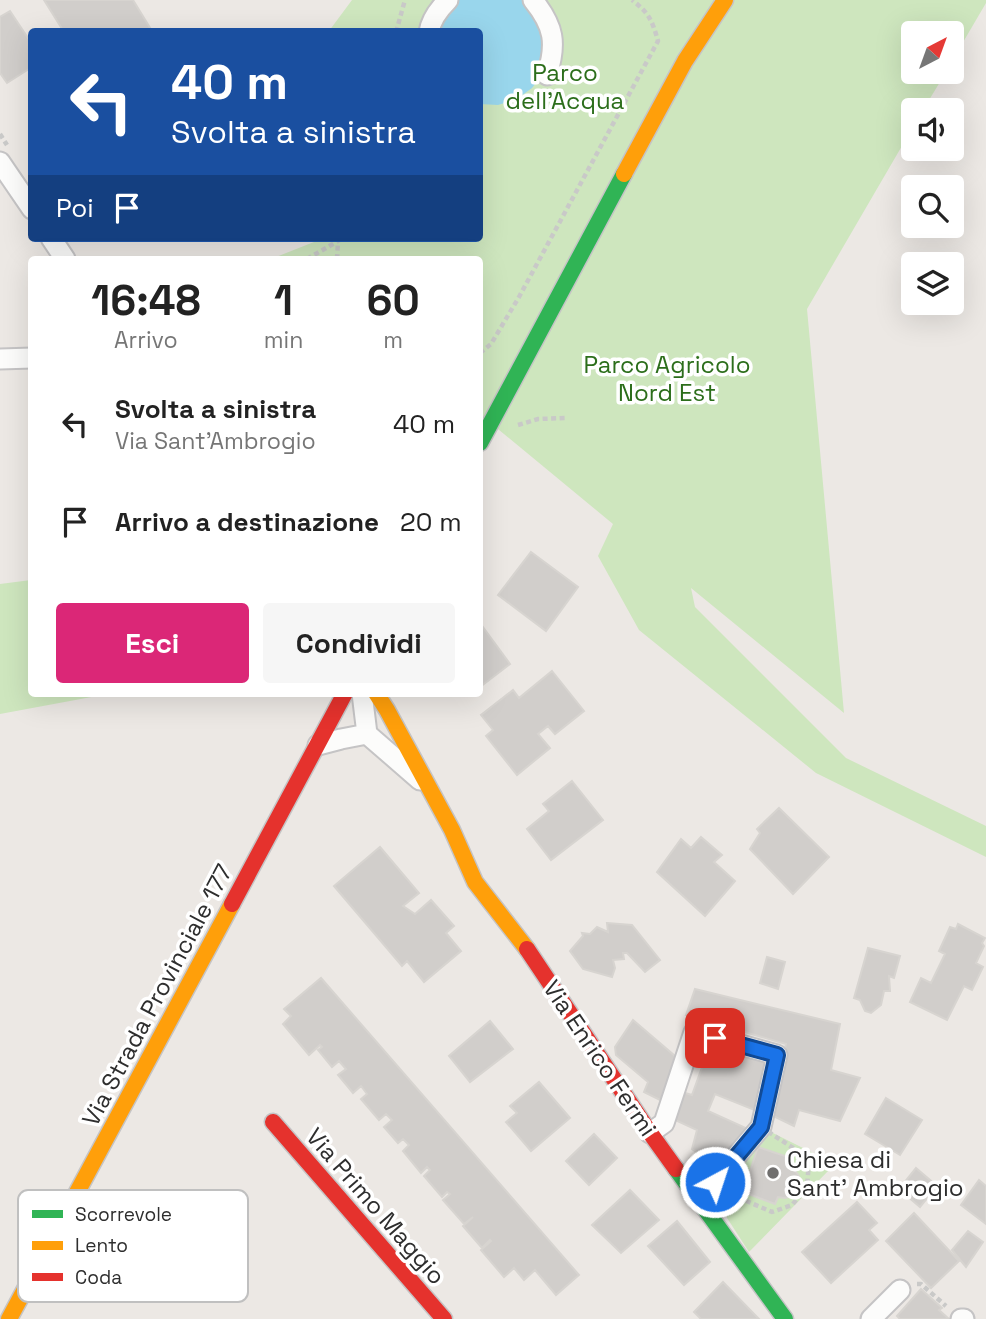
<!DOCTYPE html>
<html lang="it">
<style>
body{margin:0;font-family:"Space Grotesk",sans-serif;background:#f6f6f6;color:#222;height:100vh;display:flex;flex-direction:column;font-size:26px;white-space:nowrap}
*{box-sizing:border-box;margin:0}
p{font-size:23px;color:#767676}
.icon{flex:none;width:38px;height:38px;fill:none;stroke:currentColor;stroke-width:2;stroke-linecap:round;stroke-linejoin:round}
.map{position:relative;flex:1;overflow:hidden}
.panel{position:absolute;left:28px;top:256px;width:455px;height:441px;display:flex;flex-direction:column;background:#fff;border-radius:7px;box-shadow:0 7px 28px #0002}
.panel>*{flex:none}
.guide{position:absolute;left:28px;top:28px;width:455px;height:214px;border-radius:7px;box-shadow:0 7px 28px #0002;background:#1a4fa0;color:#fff;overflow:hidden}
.needle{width:46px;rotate:41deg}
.fabs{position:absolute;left:901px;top:21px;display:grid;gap:14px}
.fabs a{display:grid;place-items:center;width:63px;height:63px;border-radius:7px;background:#fff;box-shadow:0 7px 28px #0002;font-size:35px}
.pin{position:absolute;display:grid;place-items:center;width:60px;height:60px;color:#fff;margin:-30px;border-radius:14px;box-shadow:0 4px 10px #0006}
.me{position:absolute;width:77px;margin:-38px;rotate:40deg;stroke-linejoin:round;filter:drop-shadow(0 0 5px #0008)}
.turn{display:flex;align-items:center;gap:24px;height:147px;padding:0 28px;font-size:32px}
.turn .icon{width:91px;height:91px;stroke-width:2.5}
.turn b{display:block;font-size:49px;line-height:60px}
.then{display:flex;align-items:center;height:66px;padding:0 28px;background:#0003;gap:14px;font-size:26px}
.eta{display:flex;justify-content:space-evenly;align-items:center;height:119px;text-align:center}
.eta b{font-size:42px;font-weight:800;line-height:49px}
.cta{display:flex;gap:14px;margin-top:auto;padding:14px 28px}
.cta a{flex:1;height:80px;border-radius:7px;background:#db2777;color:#fff;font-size:28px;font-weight:800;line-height:80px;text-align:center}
.cta a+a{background:#f6f6f6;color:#222}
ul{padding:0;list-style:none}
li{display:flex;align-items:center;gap:21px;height:98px;padding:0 28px}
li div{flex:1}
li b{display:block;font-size:26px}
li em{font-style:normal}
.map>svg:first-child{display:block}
.green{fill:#cee6be}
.water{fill:#99d6ec}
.building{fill:#d1cecb;stroke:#d7d4d0;stroke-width:2}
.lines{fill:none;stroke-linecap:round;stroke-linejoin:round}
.street-casing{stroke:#c5c4c5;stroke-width:23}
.fast-casing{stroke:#c5c4c5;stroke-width:19}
.slow-casing{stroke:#c5c4c5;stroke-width:19}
.jam-casing{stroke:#c5c4c5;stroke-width:19}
.path{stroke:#c9c9c8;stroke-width:4.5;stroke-dasharray:5 3.5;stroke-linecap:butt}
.street{stroke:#fcfcfb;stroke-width:19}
.fast{stroke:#30b455;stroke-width:16}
.slow{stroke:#ff9f0a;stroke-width:16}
.jam{stroke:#e5322d;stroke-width:16}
.route-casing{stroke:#114b97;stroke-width:18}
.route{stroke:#1a73e8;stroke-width:12}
.poi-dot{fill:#706f6e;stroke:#fff;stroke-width:2.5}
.labels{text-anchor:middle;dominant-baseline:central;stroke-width:7;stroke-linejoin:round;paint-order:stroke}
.park-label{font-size:24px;fill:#2c6e1b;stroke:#fff}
.street-label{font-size:24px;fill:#2e2e2e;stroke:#fff}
.poi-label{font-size:24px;fill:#2e2e2e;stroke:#fff;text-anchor:start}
.key{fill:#fff;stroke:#c0c0c0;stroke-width:2}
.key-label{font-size:19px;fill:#2e2e2e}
</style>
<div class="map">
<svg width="986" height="1319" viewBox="0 0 986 1319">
<rect width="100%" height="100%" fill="#ece8e4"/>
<!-- green -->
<path class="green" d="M352,0H986V3L952,61V33H914V72H946L923,110H914L913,127L807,309L844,713L691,588L695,607L846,758L986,826V857L816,773L639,630L598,556L613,524L481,415L480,417V259H271L324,238H480V32L329,31Z
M31,580L32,693H113L0,714V584Z
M765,1129L833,1163L829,1170L749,1252L711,1193Z"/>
<!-- water -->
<path class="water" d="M454,0H527L549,35L544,72L532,88L517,99L498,105L480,104V32H433Z"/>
<!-- building -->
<path class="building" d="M44,0H133L152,31L64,32Z
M10,11L32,44V67L7,83L0,73V17Z
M531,552L578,587L546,631L498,595Z
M480,623L510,664L480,687Z
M552,671L584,711L555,734L548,726L538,734L550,748L517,775L486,736L493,730L481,715L513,690L519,698Z
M572,781L603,820L551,860L527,829L549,811L543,804Z
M779,808L829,857L793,894L750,849L760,833L757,829Z
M701,837L722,855L714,862L735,881L705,916L657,872L681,839L691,848Z
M380,847L419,893L403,906L415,914L431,900L454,926L446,933L461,951L424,982L407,961L402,966L334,886Z
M607,923L632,925L660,960L645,972L627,953H623L624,959L613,960L615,968L612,977L583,969L570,951L583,936L582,933L590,934L597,927L608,932Z
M958,924L985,938L982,943L984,946L976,963L983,967L972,990L964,986L947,1020L910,1002L921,978L931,983L945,954L939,951L950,927L956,929Z
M868,948L900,956L894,978L889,976L890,991H884L881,1005L871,1013L865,1011L860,1000L854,998Z
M767,957L785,962L778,989L760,983Z
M321,978L579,1275L556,1295L535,1270L524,1280L514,1268L504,1277L481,1250L491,1241L490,1240L482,1248L463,1226L473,1217L464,1224L443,1200L450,1194L447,1192L442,1197L424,1176L430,1170L427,1167L421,1173L403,1151L409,1145L403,1139L398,1143L384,1127L392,1120L386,1114L379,1120L361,1099L367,1094L361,1086L353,1093L338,1075L346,1069L339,1061L332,1067L318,1050L322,1047L320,1045L309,1055L283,1024L291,1016L284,1009Z
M695,989L840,1024L831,1070L860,1078L840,1121L799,1110L794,1126L769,1114L786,1044L686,1015Z
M633,1020L675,1056L671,1093H663L662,1101L644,1092L648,1082L616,1055L615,1047Z
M490,1021L513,1049L470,1082L449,1056Z
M710,1045L773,1061L757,1111L715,1094L708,1111L748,1129L714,1165L692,1149L697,1130L673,1119L682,1092L692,1095Z
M539,1082L570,1118L531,1151L506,1122L517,1113L510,1106Z
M886,1098L922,1120L900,1155L865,1134Z
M594,1134L617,1158L589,1185L566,1161Z
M758,1147L791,1158L788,1166L794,1169L799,1176L798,1189L792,1196L785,1198L778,1197L775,1204L743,1192Z
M916,1168L937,1186L920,1207L899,1189Z
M979,1180L986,1186V1224L961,1205Z
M630,1190L659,1220L621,1253L592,1225Z
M857,1202L877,1223L869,1230L878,1240L831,1283L802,1252Z
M914,1213L959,1261L931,1288L886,1241Z
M677,1221L710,1262L684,1285L648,1246Z
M968,1231L983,1242L966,1267L952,1250Z
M723,1282L759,1319H701L694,1312Z
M921,1289L942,1308L939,1310L949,1319H900L897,1316Z"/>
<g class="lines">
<!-- street casing -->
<g class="street-casing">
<path id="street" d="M533,0C554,26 557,43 547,75
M429,32C431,19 439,9 448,0
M0,162L32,209
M51,238L65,259
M0,359L32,358
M362,693L367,734L420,780
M318,745L341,739L367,734
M650,1133L664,1123L694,1032L777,1055L761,1127L699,1200
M871,1319L900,1290
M961,1319H964"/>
</g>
<!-- fast casing -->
<g class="fast-casing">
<path id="fast" d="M480,443L624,174
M676,1169L785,1319"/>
</g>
<!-- slow casing -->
<g class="slow-casing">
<path id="slow" d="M624,174L685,61L725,0
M376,693L387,710L452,830L475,882L527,949
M9,1319L232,904"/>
</g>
<!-- jam casing -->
<g class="jam-casing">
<path id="jam" d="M232,904L345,693
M527,949L648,1130L676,1169
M273,1122L444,1319"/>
</g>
<!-- path -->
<path class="path" d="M396,32L405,0
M0,134L7,145
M307,259L338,241L339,238
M337,259L338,241
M480,353L491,344L519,297L658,41C652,20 649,13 632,0
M518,425L538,419L565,418
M761,1127L793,1148L809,1161L807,1187L792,1205L772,1212L742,1199L733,1190L742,1161Z
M917,1284H921L946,1306"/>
<!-- street -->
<use href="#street" class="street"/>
<!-- fast -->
<use href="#fast" class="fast"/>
<!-- slow -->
<use href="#slow" class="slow"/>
<!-- jam -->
<use href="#jam" class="jam"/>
</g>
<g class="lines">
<!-- route casing -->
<g class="route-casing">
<path id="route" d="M715,1038L777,1055L761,1127L715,1182"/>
</g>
<!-- route -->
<use href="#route" class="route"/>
</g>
<!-- markers -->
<circle class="poi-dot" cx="773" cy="1173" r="7"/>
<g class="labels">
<!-- park labels -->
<g class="park-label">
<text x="565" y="72">Parco<tspan x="565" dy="28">dell'Acqua</tspan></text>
<text x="667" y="364">Parco Agricolo<tspan x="667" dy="28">Nord Est</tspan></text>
</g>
<!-- street labels -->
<g class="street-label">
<text transform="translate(157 995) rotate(-62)">Via Strada Provinciale 177</text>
<text transform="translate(600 1058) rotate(56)">Via Enrico Fermi</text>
<text transform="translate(376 1206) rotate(49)">Via Primo Maggio</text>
</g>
<!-- poi labels -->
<g class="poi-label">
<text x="787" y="1159">Chiesa di<tspan x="787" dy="28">Sant' Ambrogio</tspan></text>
</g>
</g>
<!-- legend -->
<rect x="18" y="1190" width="230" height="112" rx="10" class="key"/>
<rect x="32" y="1210" width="31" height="8" fill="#30b455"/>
<rect x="32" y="1241" width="31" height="9" fill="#ff9f0a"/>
<rect x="32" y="1273" width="31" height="8" fill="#e5322d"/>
<g class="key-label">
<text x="75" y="1221">Scorrevole</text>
<text x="75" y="1252">Lento</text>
<text x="75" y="1284">Coda</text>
</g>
</svg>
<div class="fabs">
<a><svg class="needle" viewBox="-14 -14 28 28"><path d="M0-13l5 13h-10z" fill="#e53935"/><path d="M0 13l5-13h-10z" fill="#767676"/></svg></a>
<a><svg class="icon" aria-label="sound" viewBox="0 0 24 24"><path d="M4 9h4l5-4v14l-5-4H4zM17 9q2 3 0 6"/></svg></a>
<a><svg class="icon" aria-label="search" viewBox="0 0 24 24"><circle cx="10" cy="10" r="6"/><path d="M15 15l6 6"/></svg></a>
<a><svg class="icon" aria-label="layers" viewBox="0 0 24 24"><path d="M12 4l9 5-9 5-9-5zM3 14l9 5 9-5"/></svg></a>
</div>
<div class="pin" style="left:715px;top:1038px;background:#d93025"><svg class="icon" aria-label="arrive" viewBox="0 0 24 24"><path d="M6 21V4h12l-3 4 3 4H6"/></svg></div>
<svg class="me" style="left:715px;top:1182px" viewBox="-20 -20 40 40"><circle r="17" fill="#1a73e8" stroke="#fff" stroke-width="3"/><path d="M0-11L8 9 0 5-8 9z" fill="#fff"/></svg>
<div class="guide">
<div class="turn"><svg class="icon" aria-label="left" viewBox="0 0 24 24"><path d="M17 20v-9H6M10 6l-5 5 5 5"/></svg><div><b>40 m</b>Svolta a sinistra</div></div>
<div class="then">Poi<svg class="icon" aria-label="arrive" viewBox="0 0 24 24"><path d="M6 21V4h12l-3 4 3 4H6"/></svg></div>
</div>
<section class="panel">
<div class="eta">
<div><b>16:48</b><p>Arrivo</p></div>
<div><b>1</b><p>min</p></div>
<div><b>60</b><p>m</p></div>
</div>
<ul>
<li><svg class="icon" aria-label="left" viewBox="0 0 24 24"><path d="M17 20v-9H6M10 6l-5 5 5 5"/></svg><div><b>Svolta a sinistra</b><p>Via Sant'Ambrogio</p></div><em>40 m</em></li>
<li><svg class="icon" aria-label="arrive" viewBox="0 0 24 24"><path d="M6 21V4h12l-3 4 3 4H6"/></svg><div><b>Arrivo a destinazione</b></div><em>20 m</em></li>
</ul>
<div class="cta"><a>Esci</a><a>Condividi</a></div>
</section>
</div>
